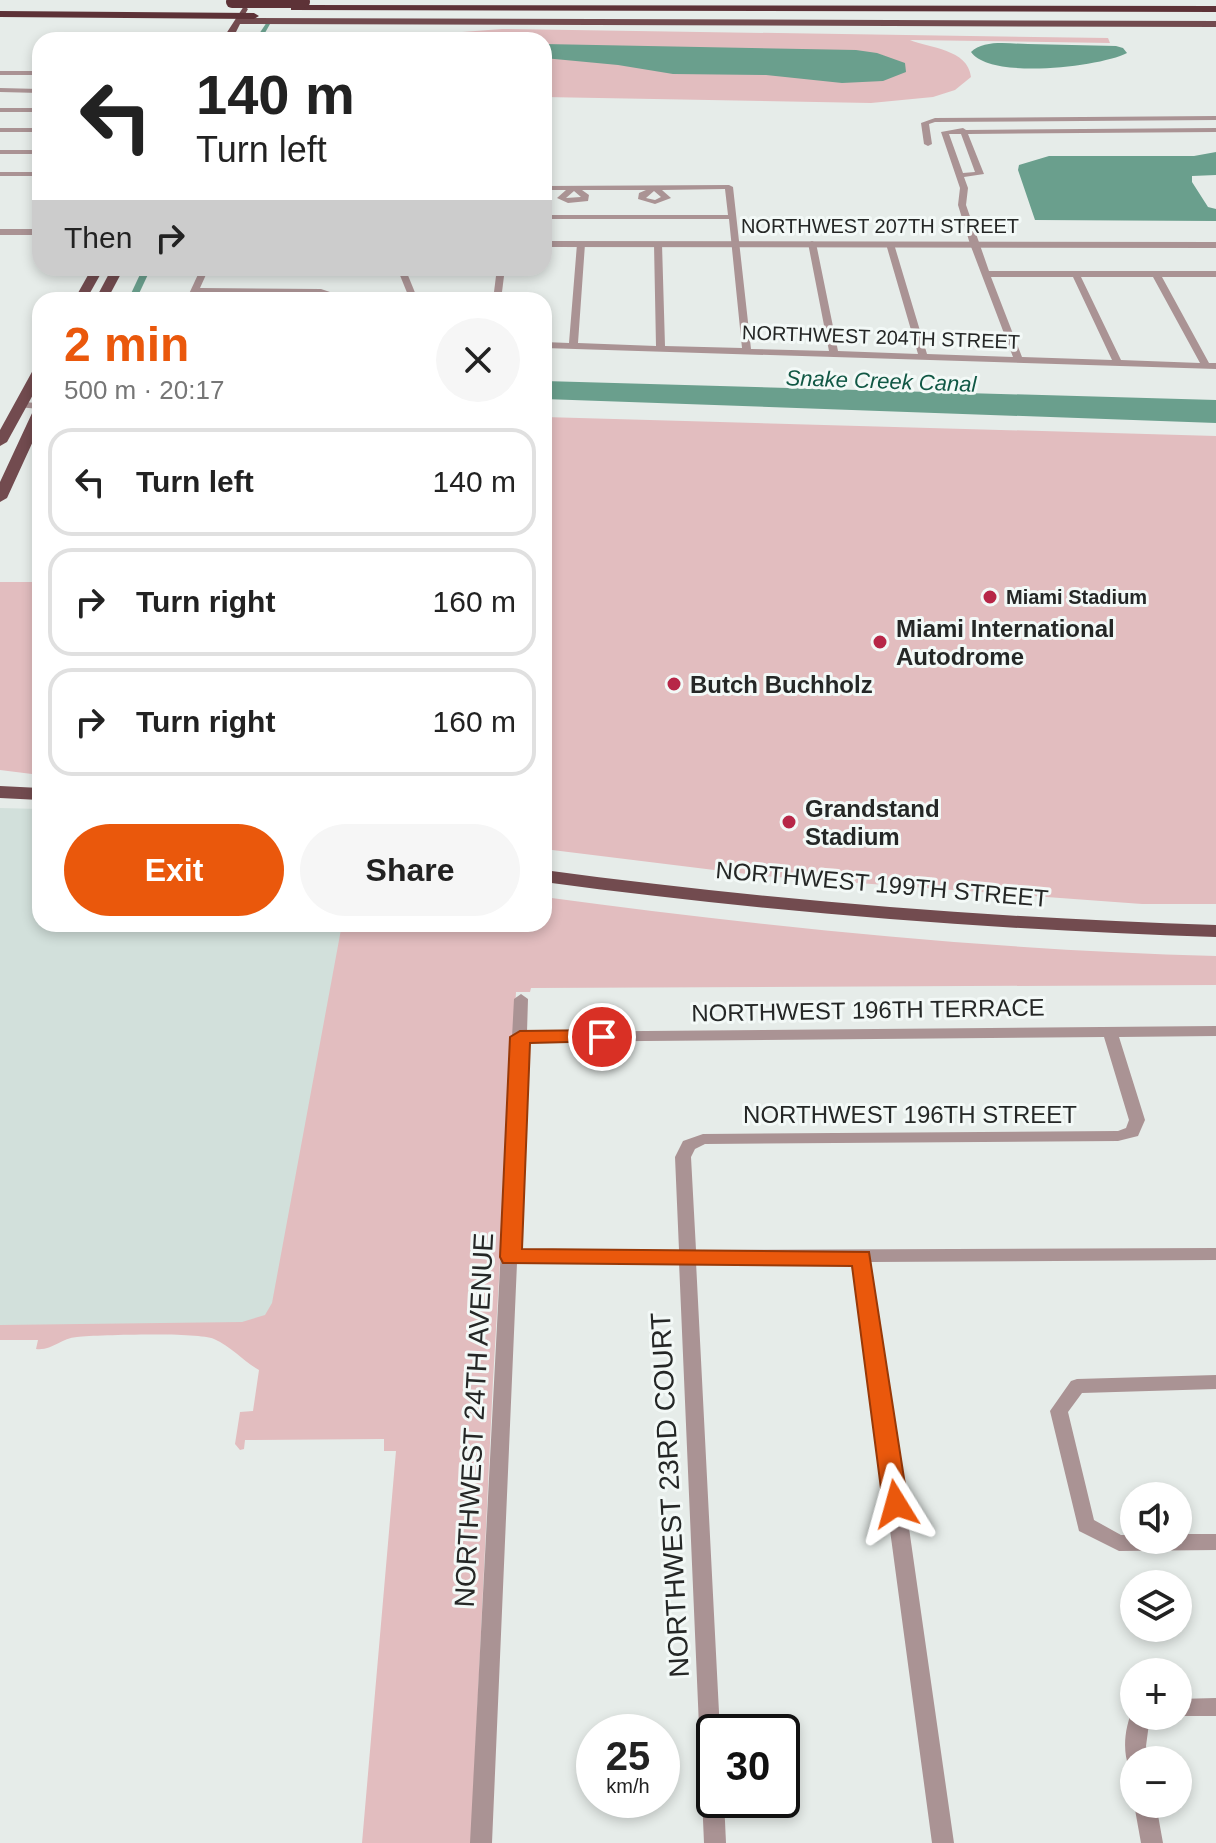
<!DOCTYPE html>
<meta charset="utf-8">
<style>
body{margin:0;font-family:Helvetica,sans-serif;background:#f6f6f6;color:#222;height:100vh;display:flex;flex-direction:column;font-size:30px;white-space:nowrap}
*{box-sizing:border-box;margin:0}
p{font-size:26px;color:#767676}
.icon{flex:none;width:44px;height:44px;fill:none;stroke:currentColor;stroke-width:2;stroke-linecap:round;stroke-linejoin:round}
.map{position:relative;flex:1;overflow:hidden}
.details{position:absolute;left:32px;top:292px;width:520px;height:640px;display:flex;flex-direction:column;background:#fff;border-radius:24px;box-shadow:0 4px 12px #0003}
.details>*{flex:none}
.guide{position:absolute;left:32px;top:32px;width:520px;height:244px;border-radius:24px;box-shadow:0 4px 12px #0003;background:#fff;color:#222;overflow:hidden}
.controls{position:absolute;left:1120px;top:1482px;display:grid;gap:16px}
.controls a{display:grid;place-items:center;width:72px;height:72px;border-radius:50%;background:#fff;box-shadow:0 4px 12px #0003;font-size:40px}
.speed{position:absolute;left:576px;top:1714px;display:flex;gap:16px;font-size:40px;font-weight:700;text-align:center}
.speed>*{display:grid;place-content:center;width:104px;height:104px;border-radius:50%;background:#fff;box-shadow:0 4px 12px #0003;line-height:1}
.speed small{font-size:20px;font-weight:400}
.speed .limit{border:4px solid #111;border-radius:12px;background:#fff;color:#111}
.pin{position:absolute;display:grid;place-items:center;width:68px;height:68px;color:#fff;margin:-34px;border:4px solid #fff;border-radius:50%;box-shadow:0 2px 8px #0007}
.me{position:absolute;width:88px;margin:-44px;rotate:352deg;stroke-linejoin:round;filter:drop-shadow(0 0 6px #0008)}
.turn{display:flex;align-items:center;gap:28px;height:168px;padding:0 32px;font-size:36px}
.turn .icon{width:104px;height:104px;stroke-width:2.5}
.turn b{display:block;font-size:56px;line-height:68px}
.then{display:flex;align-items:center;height:76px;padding:0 32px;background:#0003;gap:16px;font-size:30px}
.round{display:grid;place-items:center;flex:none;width:84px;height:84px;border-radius:42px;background:#f6f6f6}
.headline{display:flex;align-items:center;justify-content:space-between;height:136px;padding:0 32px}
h1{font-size:48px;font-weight:700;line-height:60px;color:#ea580c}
.action{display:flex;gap:16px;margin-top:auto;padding:16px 32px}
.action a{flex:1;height:92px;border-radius:48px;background:#ea580c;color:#fff;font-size:32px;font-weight:700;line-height:92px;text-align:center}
.action a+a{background:#f6f6f6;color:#222}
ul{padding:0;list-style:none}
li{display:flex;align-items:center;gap:24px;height:108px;margin:0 16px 12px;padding:0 16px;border:4px solid #e0e0e0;border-radius:24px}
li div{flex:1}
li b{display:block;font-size:30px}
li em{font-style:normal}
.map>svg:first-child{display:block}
.built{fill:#d2e0db}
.green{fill:#e2bdbf}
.water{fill:#6a9f8d}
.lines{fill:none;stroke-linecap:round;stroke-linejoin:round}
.canal{fill:#6a9f8d;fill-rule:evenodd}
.minor{fill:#aa9394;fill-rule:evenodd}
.tertiary{fill:#aa9394;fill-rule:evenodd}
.primary{fill:#724b4f;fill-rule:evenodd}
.motorway{fill:#5d3237;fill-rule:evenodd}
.motorway-bridge{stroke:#5d3237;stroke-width:12}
.route{fill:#ea580c;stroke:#983908;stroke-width:2}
.poi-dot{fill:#b72647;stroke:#f3f9f7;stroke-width:3}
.labels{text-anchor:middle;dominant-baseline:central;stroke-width:6;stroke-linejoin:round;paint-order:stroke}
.far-street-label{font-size:20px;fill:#252726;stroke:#f3f9f7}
.far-poi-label{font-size:20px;font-weight:bold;fill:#252726;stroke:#f3f9f7;text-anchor:start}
.far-water-label{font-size:22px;font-style:italic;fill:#115845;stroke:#f3f9f7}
.poi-label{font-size:24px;font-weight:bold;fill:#252726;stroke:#f3f9f7;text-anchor:start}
.street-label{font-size:24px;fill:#252726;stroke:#f3f9f7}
.near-street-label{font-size:28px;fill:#252726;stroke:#f3f9f7}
</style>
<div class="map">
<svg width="1216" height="1843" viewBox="0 0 1216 1843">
<rect width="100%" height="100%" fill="#e6ece9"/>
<!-- built -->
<path class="built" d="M0,808L40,809V924H343L273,1326L0,1328Z"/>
<!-- green -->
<path class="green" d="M502,29L1108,38L1110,43L910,40C929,48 968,49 971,77L955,90L933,97L871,103L544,97V40H429L462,32Z
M544,417L1216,436V904H1142L763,876L544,849Z
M0,582H40V775L0,770Z
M544,897C767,927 991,950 1216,956V985L531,988L530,992H516L493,1380L471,1843H362L396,1451H384V1439L245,1440L244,1449L240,1450L235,1444L240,1412L253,1411L259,1370C243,1361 232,1347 214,1339C197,1332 99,1335 77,1337C61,1338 52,1351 36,1349L38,1340H0V1325L242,1322L265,1315L272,1303L342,924H544Z"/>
<!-- water -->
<path class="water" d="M544,44L856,50L877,53L905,63L906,72L883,81L842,83L766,75L673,74L618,65L544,58Z
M1028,44L1116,46L1123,48L1127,53C1100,67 990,80 971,52C984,39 1011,44 1028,44Z
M1216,152V175L1192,176V182L1208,207L1216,209V221L1035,220L1018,170L1019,165L1049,156H1194Z
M544,381L1216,400V423L544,399Z"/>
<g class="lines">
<!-- canal -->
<path class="canal" d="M267,22L270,24L261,40H255Z
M143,268H151L136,300H128Z"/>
<!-- minor -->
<path class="minor" d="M0,71H40V75H0Z
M0,88L40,89V93L0,92Z
M0,108H40V112H0Z
M1216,116V120L935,122L929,124L932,144L928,146L924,144L921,123L935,118Z
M0,128H40V132H0Z
M963,128L966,130L1216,128V132L968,134L984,174L964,177L968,188L966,205L989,271H1216V277H1162L1209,363H1216V369L544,348V342L569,343L577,244L581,242L585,244L578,343L656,346L654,244L658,242L662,244L665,346L742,348L729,219H544V215H728L725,189L662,190L671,198L655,204L638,199L639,193L646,190H582L589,195L588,201L568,203L557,198L566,190H544V186L729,185L733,187L751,349L829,351L808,243L812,241L816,243L838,351L918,354L886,244L890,242L894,244L927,354L1013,357L970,244L958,205L960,188L941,132ZM949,134H961L975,172L963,173ZM574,191L581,197L566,198ZM654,191L661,197L655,200L646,198ZM991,277H1073L1112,360L1022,357ZM1081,277H1153L1200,363L1121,360Z
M0,150H40V154H0Z
M0,172H40V176H0Z
M201,268H209L200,288L321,289L333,293L334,300H326V296L320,295L197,294L195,298H189L188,296Z
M397,268H405L418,300H410Z
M497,268H505L501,300H493Z
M20,402L40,403V409L17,407L15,405Z
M521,994L528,999L527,1032L1216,1026V1036L1119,1037L1145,1120L1138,1136L1118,1141L705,1144L695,1149L691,1157L696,1250L1216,1248V1260L871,1262L954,1843H932L854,1262H696L720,1732H714V1800H724L726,1843H704L679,1262L517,1263L492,1843H470L514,999ZM1104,1037L1129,1120L1126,1128L1118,1131L703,1134L683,1141L675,1157L679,1250L518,1251L526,1042Z
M1216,1375V1389L1082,1393L1068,1412L1094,1520L1121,1535H1134V1540H1178V1534H1216V1550L1119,1551L1079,1531L1050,1411L1071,1381L1077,1379Z
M1216,1698V1716H1174H1178V1699Z
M1133,1709L1134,1716H1150L1146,1746L1148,1760H1134V1769L1129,1767C1122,1750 1125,1726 1133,1709Z
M1134,1804H1156L1163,1843H1141Z"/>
<!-- tertiary -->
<path class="tertiary" d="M0,229H40V235H0Z
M544,241L1216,242V248L544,247Z"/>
<!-- primary -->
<path class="primary" d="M244,6L248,9L243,18L1216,21V27L240,24L232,40H222Z
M92,268H104L86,300H74Z
M112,268H124L107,300H95Z
M40,366V382L7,442L0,446V430L33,370Z
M40,407V426L7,498L0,502V482L33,411Z
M0,786L40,788V800L0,798Z
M544,870C767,900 991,918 1216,925V937C991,930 767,912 544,882Z"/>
<!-- motorway -->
<path class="motorway" d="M295,5L1216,6V12L291,10V6Z
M0,11L254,13L259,16L254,19L0,17Z"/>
<!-- motorway-bridge -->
<path class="motorway-bridge" d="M232,2H304"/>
</g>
<!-- route -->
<path class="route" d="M602,1030L609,1032L612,1037L609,1041L530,1043L522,1249L869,1252L908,1504L905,1511L896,1514L887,1511L883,1504L852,1266L503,1263L500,1257L510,1037L520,1031Z"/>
<!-- markers -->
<g class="poi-dot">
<circle cx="990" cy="597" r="8"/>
<circle cx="880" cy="642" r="8"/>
<circle cx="674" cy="684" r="8"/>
<circle cx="789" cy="822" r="8"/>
</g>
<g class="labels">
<!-- far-street labels -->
<g class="far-street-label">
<text x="880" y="226">NORTHWEST 207TH STREET</text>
<text transform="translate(881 337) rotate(2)">NORTHWEST 204TH STREET</text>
</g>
<!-- far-poi labels -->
<g class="far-poi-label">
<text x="1006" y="597">Miami Stadium</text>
</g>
<!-- far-water labels -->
<g class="far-water-label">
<text transform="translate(881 381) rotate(2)">Snake Creek Canal</text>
</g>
<!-- poi labels -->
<g class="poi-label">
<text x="896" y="628">Miami International<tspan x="896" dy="28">Autodrome</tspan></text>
<text x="690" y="684">Butch Buchholz</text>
<text x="805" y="808">Grandstand<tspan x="805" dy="28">Stadium</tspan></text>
</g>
<!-- street labels -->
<g class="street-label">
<text transform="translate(882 884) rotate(5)">NORTHWEST 199TH STREET</text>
<text transform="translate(868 1010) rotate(-1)">NORTHWEST 196TH TERRACE</text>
<text x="910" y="1114">NORTHWEST 196TH STREET</text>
</g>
<!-- near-street labels -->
<g class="near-street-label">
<text transform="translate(474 1420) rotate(-87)">NORTHWEST 24TH AVENUE</text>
<text transform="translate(670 1495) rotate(-93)">NORTHWEST 23RD COURT</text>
</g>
</g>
</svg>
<div class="controls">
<a><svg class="icon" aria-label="sound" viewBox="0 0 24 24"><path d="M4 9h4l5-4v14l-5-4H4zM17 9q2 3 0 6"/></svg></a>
<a><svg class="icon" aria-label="layers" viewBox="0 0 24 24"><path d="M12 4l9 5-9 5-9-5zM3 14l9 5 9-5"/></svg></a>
<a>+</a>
<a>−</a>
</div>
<div class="speed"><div>25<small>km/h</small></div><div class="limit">30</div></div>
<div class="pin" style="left:602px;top:1037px;background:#d93025"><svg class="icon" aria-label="arrive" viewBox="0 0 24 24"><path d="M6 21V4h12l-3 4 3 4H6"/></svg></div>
<svg class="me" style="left:896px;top:1504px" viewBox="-20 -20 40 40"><path d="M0-17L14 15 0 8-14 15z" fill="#ea580c" stroke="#fff" stroke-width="4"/></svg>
<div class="guide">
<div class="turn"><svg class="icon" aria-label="left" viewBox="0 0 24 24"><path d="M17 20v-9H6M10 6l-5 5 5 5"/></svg><div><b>140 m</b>Turn left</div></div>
<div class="then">Then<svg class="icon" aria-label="right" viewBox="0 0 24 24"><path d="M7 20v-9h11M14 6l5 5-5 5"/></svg></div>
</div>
<section class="details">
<div class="headline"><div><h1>2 min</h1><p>500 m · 20:17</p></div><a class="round"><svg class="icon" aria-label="close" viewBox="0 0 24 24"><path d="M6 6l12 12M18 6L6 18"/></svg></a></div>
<ul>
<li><svg class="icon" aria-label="left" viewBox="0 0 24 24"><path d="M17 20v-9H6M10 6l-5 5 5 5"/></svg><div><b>Turn left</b></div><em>140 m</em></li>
<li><svg class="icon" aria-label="right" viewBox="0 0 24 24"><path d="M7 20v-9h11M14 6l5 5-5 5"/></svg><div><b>Turn right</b></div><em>160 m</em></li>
<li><svg class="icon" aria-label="right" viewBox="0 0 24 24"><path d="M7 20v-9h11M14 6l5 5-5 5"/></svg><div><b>Turn right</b></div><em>160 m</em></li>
</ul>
<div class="action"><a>Exit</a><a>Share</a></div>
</section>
</div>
